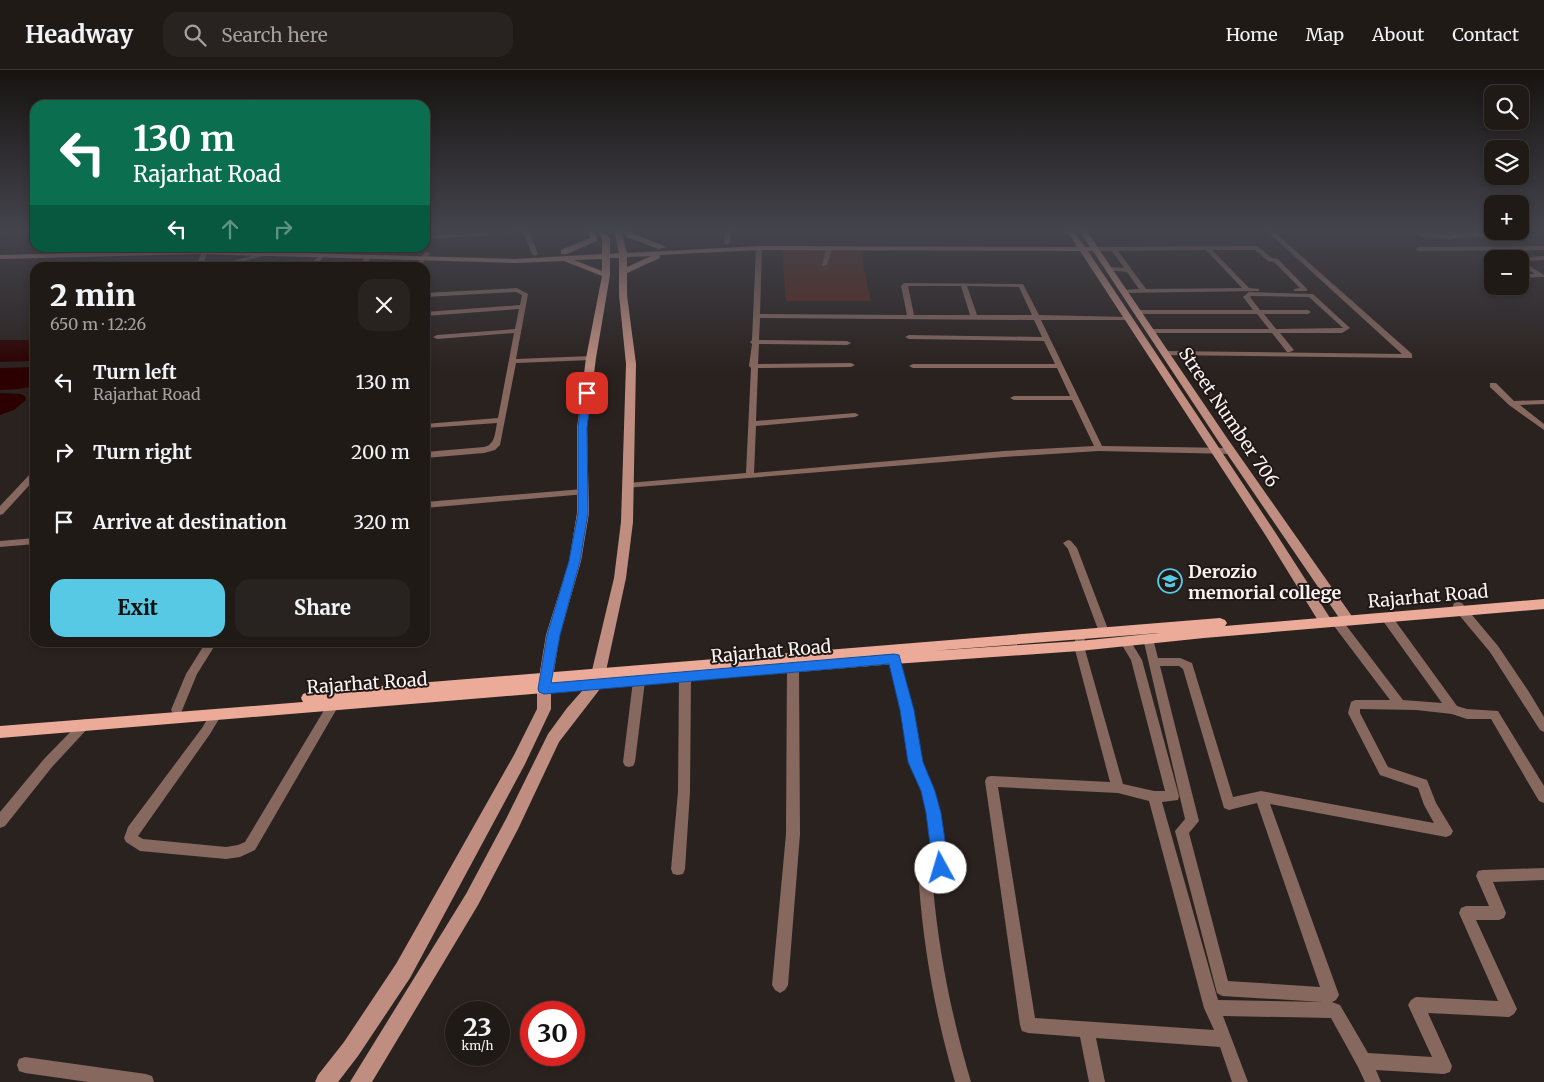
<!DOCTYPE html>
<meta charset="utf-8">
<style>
body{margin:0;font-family:Merriweather,serif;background:#282320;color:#f1f3f6;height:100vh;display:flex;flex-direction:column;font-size:19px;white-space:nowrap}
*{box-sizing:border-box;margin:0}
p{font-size:16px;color:#a2a1a1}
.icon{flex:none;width:28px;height:28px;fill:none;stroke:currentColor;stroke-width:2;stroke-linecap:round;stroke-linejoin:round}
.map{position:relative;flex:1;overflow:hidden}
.side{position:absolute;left:30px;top:192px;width:400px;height:385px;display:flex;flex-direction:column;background:#201a17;border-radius:15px;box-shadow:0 2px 8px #0003,0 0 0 1px #3d3836}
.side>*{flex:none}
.top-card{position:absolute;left:30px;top:30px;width:400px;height:152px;border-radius:15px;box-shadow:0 2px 8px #0003,0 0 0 1px #3d3836;background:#0b6e4f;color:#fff;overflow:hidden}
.tools{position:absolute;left:1484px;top:15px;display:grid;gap:10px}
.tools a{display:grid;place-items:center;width:45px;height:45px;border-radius:10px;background:#201a17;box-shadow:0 2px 8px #0003,0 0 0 1px #3d3836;font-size:25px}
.speed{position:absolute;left:445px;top:931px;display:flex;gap:10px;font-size:25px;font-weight:700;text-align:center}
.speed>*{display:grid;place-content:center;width:65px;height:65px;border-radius:50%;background:#201a17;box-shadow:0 2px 8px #0003,0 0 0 1px #3d3836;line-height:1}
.speed small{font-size:12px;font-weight:400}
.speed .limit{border:8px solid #d22;background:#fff;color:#111}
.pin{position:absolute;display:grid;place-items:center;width:42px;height:42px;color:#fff;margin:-21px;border-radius:10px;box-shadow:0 2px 8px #0006}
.me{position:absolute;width:55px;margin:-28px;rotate:354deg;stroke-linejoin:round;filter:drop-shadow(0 0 4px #0008)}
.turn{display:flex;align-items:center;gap:18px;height:105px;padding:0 20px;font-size:22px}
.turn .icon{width:65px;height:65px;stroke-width:2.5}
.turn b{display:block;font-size:35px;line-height:42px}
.lanes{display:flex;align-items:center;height:48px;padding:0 20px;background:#0003;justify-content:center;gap:25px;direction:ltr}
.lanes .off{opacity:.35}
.round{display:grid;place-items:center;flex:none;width:52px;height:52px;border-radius:15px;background:#282320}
.summary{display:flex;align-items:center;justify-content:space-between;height:85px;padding:0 20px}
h1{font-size:30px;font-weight:800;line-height:38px}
.action{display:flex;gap:10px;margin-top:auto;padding:10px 20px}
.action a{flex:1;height:58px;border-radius:15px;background:#58c9e4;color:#111;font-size:20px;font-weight:800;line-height:58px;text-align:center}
.action a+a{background:#282320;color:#f1f3f6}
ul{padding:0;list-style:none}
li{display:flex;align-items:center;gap:15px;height:70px;padding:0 20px}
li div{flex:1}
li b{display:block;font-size:19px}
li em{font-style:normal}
header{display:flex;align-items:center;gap:30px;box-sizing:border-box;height:70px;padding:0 25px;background:#201a17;border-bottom:1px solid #3d3836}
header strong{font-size:24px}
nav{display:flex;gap:28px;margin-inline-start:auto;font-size:18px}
.search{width:350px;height:45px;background:#282320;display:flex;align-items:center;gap:12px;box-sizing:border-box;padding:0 18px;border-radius:15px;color:#a2a1a1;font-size:19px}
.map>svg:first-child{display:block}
.green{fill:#58271a}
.water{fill:#2c0000}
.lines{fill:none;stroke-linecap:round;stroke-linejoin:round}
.stream{stroke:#2c0000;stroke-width:2}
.street{fill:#87685f;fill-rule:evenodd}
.secondary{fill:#c08e80;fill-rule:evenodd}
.primary{fill:#ecab99;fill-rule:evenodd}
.route{fill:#1a73e8;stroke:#114b97}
.labels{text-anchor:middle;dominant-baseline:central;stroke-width:4;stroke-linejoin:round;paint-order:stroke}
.street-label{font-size:18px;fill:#f9f3f1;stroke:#211816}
.poi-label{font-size:18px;font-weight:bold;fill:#f9f3f1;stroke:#211816;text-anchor:start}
</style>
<header>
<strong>Headway</strong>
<div class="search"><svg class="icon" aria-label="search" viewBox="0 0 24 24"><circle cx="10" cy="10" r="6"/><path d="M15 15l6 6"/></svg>Search here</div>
<nav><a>Home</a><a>Map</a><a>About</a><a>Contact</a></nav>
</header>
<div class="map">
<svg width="1544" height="1012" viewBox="0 0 1544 1012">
<rect width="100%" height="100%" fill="#2a221f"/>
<!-- green -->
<path class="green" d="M782,180H860L871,231H786Z"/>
<!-- water -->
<path class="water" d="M0,270H35V291L0,292Z
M35,297V316L18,319L0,320V298Z
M0,323L21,324L25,326L26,330L14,340L0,345Z"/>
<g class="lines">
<!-- stream -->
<path class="stream" d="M0,171L20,160"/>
<!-- street -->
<path class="street" d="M428,160H434L433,165L529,160L538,184L535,186L532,184L524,163L430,169L427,167Z
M725,160H731L730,173L727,175L724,173Z
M1266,160H1272L1412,284V288L1163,285L1162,283L1166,281L1402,284Z
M1505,161H1511L1513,163L1508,166L1453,168L1450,170L1445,168L1422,167L1419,165L1422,163L1446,164L1506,162Z
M759,176L762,178L760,244L907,245L901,216L904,213L1023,214L1039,245L1129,247V249L1127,250H1041L1102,376L1231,378L1235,381L1231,384L1099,381L1004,387L625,418L624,416L625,414L628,413L746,403L751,298L749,296L752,274L750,272L752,270L756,178ZM908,216H961L970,245H914ZM967,216L1019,217L1032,245H977ZM760,248L1034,250L1042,267L909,265L905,267L909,269L1044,271L1055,294H913L909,296L913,298H1057L1070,326H1014L1010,328L1014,330H1072L1094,376L1004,381L754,403L756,356L855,347L859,345L855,343L756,351L758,298L851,297L855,295L851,293L758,294L759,274L847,275L851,273L847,271L759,270Z
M829,176L832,178L827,195L822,196L826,178Z
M1257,176L1272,188L1278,189L1307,219V221H1294V219L1300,218L1274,192L1268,191L1255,180H1212L1249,218L1259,219V221L1124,223L1122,222V220L1139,219L1127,202L1107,200V198L1109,197L1124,198L1112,181H1096L1093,179L1096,177ZM1206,180L1242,218L1146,219L1118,181Z
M1544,176V180L1418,181L1415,179L1418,177Z
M205,180L208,182L201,198H195L202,182Z
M266,182L269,184L268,185L240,192L231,198H223L236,190Z
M425,182L430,183L419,198H413Z
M321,184L326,185L313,198H306Z
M367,185L372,186L364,198H357Z
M1544,186V190L1522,191L1544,205V207L1520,208V204H1535L1520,195V189H1515L1516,188Z
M517,218L528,224L516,289L591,286L595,288L591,290L516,293L500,375L495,380L484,383L425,388V382L484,377C495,375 495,363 497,353L425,358V354L498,348L514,263L437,269L433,267L437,265L515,259L519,239L425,246V242L520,235L522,225L516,222L425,227V223Z
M1249,222L1313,224L1350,258L1342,263H1280L1294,280L1290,282H1287L1272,263H1151L1148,261L1151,259H1269L1257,244H1138L1135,242L1138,240H1253L1243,227ZM1251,226L1309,227L1343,258L1276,259L1264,244H1308L1311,242L1308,240H1260L1250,227Z
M1490,313H1496L1514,331L1544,330V334L1520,335L1544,354V360L1509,335L1490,317Z
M35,401V409L3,444L0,445V436L32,402Z
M583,419L587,422L586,424L425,438V432Z
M35,468V474L0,477V471Z
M1068,470L1071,471L1077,478L1109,562L1108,565H1100L1099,562L1068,479L1063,473Z
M1458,532L1462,533L1498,576L1529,622L1544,647V662L1540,660L1490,582L1454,539L1453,536L1454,533Z
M1387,544L1391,545L1457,636L1467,639L1498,641L1544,716V733L1539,731L1491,649H1467L1452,644L1416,640L1360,639V643L1388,697L1427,710L1436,733L1453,761L1451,765L1446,767L1270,734L1339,925L1336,930L1332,932L1340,935L1368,983L1432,987L1408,935L1411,930L1416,927L1498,931L1459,843L1461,838L1466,836H1489L1476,806L1478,801L1483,800L1544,798V810L1493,812L1506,843L1504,848L1499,850H1476L1517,939L1514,944L1509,947L1428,943L1452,996L1450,1002L1444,1004L1376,1000L1381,1012H1365L1358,997L1331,948L1223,946L1248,1012H1232L1220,977L1096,968L1105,1012H1089L1080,967L1028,963L1022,961L1020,955L985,711L987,707L991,706L1110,712L1074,576L1076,565H1084L1085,568L1084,576L1123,714L1154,721H1165L1131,590L1119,570L1120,567H1128L1142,590L1179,726L1178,730L1162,732L1218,930L1323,932L1222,926L1217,923L1175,761L1185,749L1143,568L1144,565H1152L1158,588H1180L1192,593L1233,727L1261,721L1434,753L1424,735L1418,718L1380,705L1348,643L1351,632L1355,630H1390L1334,556L1333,553L1334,550H1342L1403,630L1442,633L1383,551L1382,548L1383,545ZM1160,596H1179L1183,599L1224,738L1229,740L1257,733L1320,917L1228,911L1189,763L1199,751ZM998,717L1118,723L1149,731L1204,938L1214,960L1035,948Z
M206,572H217L197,604L181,643L177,645L173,643L171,640L186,604Z
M893,577L897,578L898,581L913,641L922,692L934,721L940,743L948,798L933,817C939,884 952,948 971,1012H955C936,947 924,882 919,815L921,810L934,796L928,743L922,721L910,692L901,641L888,581L889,578Z
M793,594L797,595L799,598L800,764L788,915L785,920L780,923L775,920L772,915L786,764L787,598L789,595Z
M685,603L689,604L691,607L690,722L685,799L683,804L678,805L673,804L671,799L678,722L679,607L681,604Z
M639,607L643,608L645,611L635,692L633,696L629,697L625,696L623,692L633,611L635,608Z
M333,630L337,632L339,635L255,780L240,787L226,789L140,781L126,772L124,768L128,757L202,658L212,641L216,639L220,641L222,644L210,664L138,766L143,769L226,777L238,775L245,772L329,632Z
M85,649L89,651L91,654L89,657L52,697L5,756L0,758V742L44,689L81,651Z
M25,987L146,1004L152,1006L154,1012H88L25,1003L19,1001L17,995L19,989Z"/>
<!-- secondary -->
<path class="secondary" d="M588,160H595L597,171L567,184H561V180L590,168Z
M598,160H604L610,169V184L619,183L614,160H621L627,183L759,176L1077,177L1067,160H1073L1085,177H1090L1079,160H1086L1227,368L1356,552L1354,555H1344L1217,369L1093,181H1088L1275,462L1332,551L1334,554L1332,557H1322L1266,466L1080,181L759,180L660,185V188L627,203V225L636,294L633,452L626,508L603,615L559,672L518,759L478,835L372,1012H350L466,824L506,749L548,664L567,638L589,613L614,508L621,452L626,294L619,225V188H610V205L596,288L587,358L589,443L581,491L560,565L551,619V639L525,694L410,908L358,986L338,1012H315L318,1005L344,972L396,894L514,685L537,639V619L546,565L569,491L577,443V358L586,288L602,206L564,191L515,193L198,184L0,189V185L198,180L515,189L602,184V169ZM651,186L627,197V187ZM602,189V201L574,190Z
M621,160H629L632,163L666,177L659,179L626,167Z"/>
<!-- primary -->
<path class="primary" d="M1544,529V539L1204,568L1079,581L894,594L0,668V656L303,632L301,628L303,624L308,622L1220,548L1225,550L1227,553L1225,556ZM1159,563L1079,571L931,581Z"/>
</g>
<!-- sky -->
<linearGradient id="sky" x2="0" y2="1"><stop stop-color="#171311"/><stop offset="0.53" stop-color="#44444d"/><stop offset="1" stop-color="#44444d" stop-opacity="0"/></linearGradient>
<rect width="1544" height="302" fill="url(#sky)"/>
<!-- route -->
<path class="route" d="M587,320L591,323L587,358L588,443L580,491L560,565L551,613L894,584L899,585L914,640L923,692L935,721L941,743L949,798L947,803L941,805L936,803L933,798L926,743L921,721L908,692L900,640L889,594L544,624L539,622L538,619L547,565L569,491L578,443V358L582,323Z"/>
<!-- icons -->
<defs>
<g id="university-ring" transform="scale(1.25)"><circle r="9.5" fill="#211816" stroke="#58c9e4" stroke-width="1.5"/><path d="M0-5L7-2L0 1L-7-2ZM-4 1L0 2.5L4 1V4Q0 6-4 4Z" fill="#58c9e4"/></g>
</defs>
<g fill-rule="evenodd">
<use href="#university-ring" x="1170" y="511"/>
</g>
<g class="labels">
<!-- street labels -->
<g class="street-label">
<text transform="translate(1229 347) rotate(56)">Street Number 706</text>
<text transform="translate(1428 526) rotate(-5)">Rajarhat Road</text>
<text transform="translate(771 581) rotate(-5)">Rajarhat Road</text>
<text transform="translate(367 613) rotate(-4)">Rajarhat Road</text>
</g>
<!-- poi labels -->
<g class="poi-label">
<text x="1188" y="501">Derozio<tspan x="1188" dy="21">memorial college</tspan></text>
</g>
</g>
</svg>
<div class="tools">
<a><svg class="icon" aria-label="search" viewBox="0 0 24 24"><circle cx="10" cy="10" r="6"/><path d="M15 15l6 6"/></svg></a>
<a><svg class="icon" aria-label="layers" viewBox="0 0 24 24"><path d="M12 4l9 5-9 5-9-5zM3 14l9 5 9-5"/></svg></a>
<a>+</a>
<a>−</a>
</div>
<div class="speed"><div>23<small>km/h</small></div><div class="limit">30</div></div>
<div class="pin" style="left:587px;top:323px;background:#d93025"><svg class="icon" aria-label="arrive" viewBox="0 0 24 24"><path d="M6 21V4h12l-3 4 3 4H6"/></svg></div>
<svg class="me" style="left:941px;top:798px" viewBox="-20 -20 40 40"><circle r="19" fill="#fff"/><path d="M0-13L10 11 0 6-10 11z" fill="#1a73e8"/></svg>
<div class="top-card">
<div class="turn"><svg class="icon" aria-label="left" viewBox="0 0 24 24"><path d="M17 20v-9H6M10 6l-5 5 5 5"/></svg><div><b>130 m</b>Rajarhat Road</div></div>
<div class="lanes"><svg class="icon" aria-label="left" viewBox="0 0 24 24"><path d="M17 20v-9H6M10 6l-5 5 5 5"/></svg><svg class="icon off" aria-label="ahead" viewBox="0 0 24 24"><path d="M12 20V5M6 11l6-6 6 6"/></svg><svg class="icon off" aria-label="right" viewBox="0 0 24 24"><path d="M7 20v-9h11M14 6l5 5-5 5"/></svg></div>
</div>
<section class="side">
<div class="summary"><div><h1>2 min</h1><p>650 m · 12:26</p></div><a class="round"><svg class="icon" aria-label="close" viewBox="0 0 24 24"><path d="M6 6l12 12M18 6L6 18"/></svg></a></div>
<ul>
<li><svg class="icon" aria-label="left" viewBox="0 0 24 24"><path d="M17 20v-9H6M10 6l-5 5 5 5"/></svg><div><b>Turn left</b><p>Rajarhat Road</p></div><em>130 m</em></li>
<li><svg class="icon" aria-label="right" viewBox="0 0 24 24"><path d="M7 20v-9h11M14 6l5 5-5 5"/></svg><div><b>Turn right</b></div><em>200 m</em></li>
<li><svg class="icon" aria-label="arrive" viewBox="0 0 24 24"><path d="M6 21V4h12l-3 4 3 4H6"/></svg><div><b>Arrive at destination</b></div><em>320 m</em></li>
</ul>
<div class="action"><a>Exit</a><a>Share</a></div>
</section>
</div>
